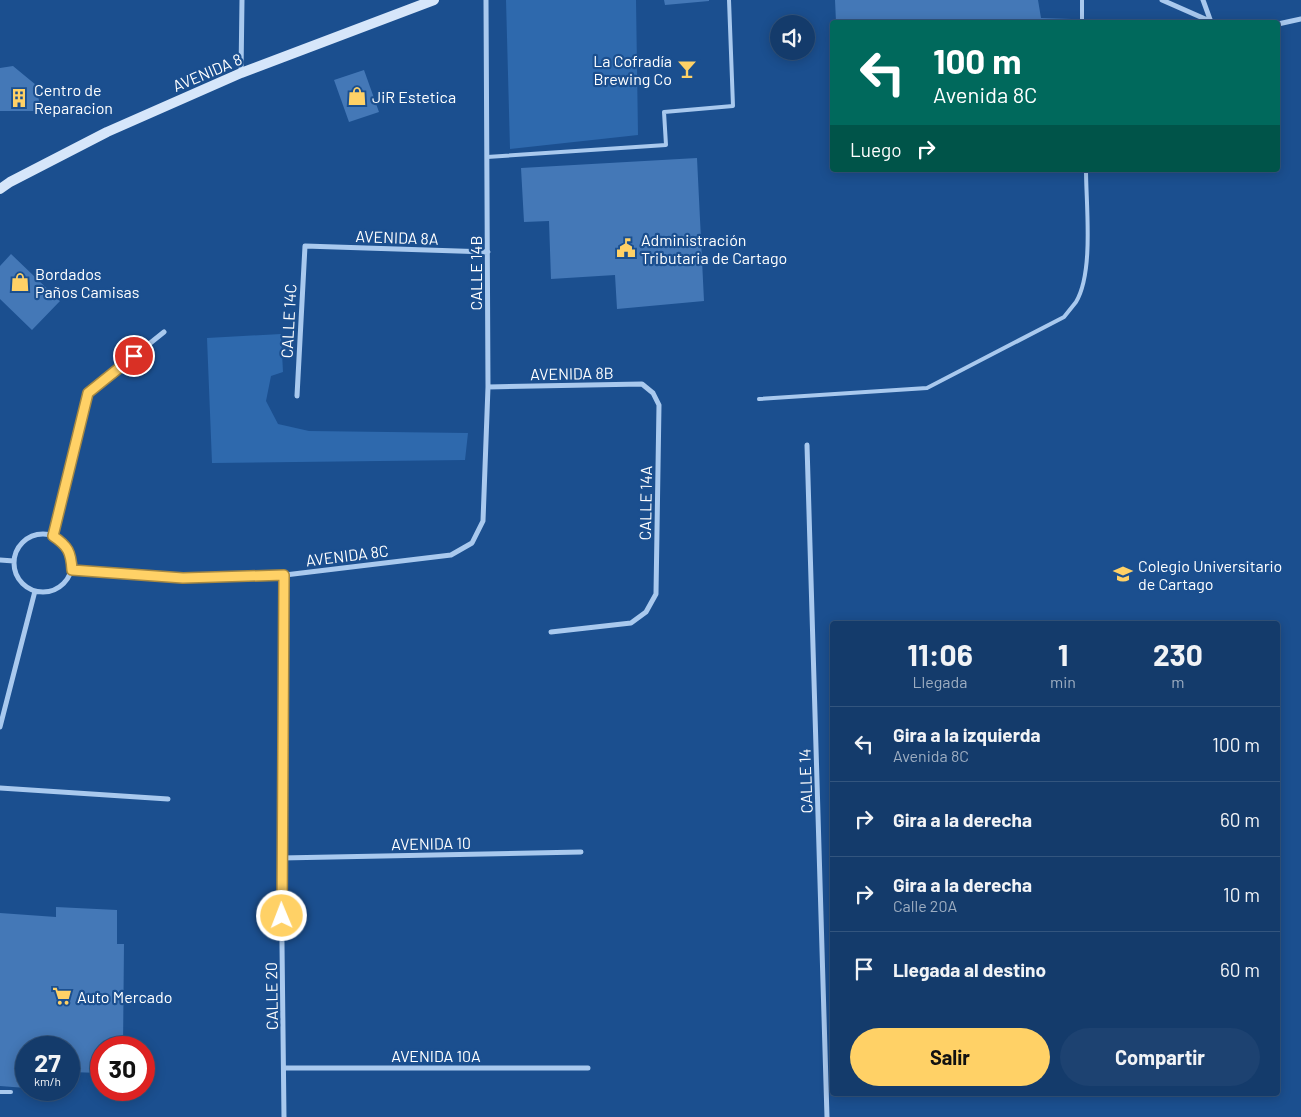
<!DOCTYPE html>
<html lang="es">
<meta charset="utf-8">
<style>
body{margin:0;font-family:Barlow,sans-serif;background:#1d4271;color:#f1f3f6;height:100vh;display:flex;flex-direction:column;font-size:19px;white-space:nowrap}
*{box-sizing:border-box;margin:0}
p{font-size:16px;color:#9dadc1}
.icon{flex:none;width:28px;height:28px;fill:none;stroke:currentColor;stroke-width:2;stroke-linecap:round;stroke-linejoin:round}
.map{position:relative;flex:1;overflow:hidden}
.sheet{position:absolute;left:830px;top:621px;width:450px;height:475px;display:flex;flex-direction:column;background:#143b6b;border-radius:5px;box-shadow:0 2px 12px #0003,0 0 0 1px #33557e}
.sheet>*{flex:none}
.hud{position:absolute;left:830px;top:20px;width:450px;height:152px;border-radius:5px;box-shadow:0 2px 12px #0003,0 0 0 1px #33557e;background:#00695c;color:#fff;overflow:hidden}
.controls{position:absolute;left:770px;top:15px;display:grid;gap:10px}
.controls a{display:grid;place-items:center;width:45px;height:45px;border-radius:50%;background:#143b6b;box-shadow:0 2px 12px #0003,0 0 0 1px #33557e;font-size:25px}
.speed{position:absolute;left:15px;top:1036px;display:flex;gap:10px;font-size:25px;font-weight:700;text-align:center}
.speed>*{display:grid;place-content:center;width:65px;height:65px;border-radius:50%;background:#143b6b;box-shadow:0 2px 12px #0003,0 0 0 1px #33557e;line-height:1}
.speed small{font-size:12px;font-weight:400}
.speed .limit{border:8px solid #d22;background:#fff;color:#111}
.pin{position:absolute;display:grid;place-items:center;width:42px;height:42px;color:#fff;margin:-21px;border:2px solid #fff;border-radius:50%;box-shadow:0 1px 5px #0007}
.me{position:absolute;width:55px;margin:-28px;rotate:359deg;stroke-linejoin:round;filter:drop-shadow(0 0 4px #0008)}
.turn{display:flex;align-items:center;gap:18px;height:105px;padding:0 20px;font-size:22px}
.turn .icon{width:65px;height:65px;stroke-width:2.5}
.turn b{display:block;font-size:35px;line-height:42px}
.then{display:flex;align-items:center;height:48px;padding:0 20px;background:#0003;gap:10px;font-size:19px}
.eta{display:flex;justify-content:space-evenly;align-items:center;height:85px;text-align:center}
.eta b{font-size:30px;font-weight:700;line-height:35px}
.action{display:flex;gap:10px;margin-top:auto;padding:10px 20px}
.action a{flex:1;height:58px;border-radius:30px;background:#ffd166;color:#111;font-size:20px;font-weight:700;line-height:58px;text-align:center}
.action a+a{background:#1d4271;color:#f1f3f6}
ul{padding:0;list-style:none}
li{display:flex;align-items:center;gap:15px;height:75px;padding:0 20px;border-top:1px solid #33557e}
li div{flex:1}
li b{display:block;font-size:19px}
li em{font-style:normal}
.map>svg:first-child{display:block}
.green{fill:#2e69ad}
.building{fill:#4478b7}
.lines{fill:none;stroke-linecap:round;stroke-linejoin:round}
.service{stroke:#a9c9ee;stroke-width:4}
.minor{stroke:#a9c9ee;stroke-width:5}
.secondary{stroke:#d6e6fa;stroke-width:10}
.route-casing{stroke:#a68842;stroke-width:12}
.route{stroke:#ffd166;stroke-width:9}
.labels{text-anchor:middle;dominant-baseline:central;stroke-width:4.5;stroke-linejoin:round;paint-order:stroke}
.poi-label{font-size:16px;fill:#fff;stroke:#1b4f8f;text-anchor:start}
.street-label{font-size:16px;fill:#fff;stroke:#1b4f8f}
</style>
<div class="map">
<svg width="1301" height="1117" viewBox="0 0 1301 1117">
<rect width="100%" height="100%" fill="#1b4f8f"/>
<!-- green -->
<path class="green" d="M506,0H636L638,135L510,149Z
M281,334L283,372L271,376L266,401L278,424L309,431L468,433L465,460L212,463L207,338Z"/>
<!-- building -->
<path class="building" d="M664,0H709V1L665,5Z
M835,0H1038L1041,18L1102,20V22H836Z
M13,66L36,85L41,111H0V68Z
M364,70L379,112L349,122L334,80Z
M697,158L704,301L617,309L615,275L551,279L549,221L524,222L521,168Z
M11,254L60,301L32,330L0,299V266Z
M56,907L117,910V944H124L123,1048H101V1073L69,1072V1048H26V1088L0,1086V913L56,917Z"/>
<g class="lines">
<!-- service -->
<path class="service" d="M1082,0V19
M487,157L666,145L664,112L733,106L729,0
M759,399L927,388L1064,317C1068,312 1072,307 1076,302C1094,272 1086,205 1086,170
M0,1092H11"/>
<!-- minor -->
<path class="minor" d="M1162,0L1212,22
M1203,0L1211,22
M1278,24L1301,19
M241,73L242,0
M488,387L642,384L653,393L659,405L656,594L646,612L631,623L551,632
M297,396L305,246L488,252
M807,445L827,1117
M14 563a29 29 0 1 1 58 0a29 29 0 1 1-58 0Z
M53,536L88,393L164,332
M0,560L14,561
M72,570L183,578L285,575L451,555L472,543L483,521L488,387L486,0
M0,727L35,591
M0,788L168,799
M281,858L581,852
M284,1068H588
M284,1117L281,858L285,575"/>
<!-- secondary -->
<path class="secondary" d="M0,189L10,182L107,132L241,73L434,0"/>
</g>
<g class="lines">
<!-- route casing -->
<g class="route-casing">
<path id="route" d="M134,356L88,393L53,536C68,546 71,552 72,570L183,578L284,575L282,916"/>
</g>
<!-- route -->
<use href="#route" class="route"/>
</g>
<!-- icons -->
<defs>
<g id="bar-bare" transform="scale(1.5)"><path d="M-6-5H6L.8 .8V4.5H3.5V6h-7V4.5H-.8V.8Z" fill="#ffd166" stroke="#1b4f8f" stroke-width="2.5" paint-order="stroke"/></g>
<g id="shop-bare" transform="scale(1.5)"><path d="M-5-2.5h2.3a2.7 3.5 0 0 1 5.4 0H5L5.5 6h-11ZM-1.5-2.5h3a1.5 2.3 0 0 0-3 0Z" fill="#ffd166" stroke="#1b4f8f" stroke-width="2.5" paint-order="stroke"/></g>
<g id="building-bare" transform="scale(1.5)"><path d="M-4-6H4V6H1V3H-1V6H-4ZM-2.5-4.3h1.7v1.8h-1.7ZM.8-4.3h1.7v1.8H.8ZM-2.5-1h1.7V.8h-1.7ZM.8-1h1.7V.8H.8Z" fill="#ffd166" stroke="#1b4f8f" stroke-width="2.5" paint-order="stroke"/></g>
<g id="civic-bare" transform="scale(1.5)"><path d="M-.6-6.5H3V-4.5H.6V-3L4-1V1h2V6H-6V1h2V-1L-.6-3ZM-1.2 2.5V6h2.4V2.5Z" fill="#ffd166" stroke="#1b4f8f" stroke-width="2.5" paint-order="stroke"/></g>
<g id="university-bare" transform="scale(1.5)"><path d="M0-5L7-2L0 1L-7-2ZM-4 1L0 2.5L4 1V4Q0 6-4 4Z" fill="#ffd166" stroke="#1b4f8f" stroke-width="2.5" paint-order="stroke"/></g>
<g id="supermarket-bare" transform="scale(1.5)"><path d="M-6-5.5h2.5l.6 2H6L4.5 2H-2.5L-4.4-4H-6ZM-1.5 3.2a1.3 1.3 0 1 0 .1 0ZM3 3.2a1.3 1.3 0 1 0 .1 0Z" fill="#ffd166" stroke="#1b4f8f" stroke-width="2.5" paint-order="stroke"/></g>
</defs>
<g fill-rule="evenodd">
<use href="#bar-bare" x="687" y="69"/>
<use href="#shop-bare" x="357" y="96"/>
<use href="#building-bare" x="19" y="98"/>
<use href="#civic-bare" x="626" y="248"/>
<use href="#shop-bare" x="20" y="282"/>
<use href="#university-bare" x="1123" y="574"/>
<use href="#supermarket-bare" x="62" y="996"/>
</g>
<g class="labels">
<!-- poi labels -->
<g class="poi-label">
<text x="672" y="60" text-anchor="end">La Cofradía<tspan x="672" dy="18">Brewing Co</tspan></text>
<text x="34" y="89">Centro de<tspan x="34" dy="18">Reparacion</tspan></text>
<text x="372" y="96">JiR Estetica</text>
<text x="641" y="239">Administración<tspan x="641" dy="18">Tributaria de Cartago</tspan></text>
<text x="35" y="273">Bordados<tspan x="35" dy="18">Paños Camisas</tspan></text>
<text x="1138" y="565">Colegio Universitario<tspan x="1138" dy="18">de Cartago</tspan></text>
<text x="77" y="996">Auto Mercado</text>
</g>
<!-- street labels -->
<g class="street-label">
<text transform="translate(207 72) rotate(-23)">AVENIDA 8</text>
<text transform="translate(397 237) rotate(2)">AVENIDA 8A</text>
<text transform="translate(475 273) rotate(-90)">CALLE 14B</text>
<text transform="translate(288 321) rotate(-87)">CALLE 14C</text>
<text transform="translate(572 373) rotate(-1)">AVENIDA 8B</text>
<text transform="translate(645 503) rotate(-89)">CALLE 14A</text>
<text transform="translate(347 555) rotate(-7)">AVENIDA 8C</text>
<text transform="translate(805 781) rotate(-92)">CALLE 14</text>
<text transform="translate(431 843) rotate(-1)">AVENIDA 10</text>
<text transform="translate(271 996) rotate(-91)">CALLE 20</text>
<text x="436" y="1055">AVENIDA 10A</text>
</g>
</g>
</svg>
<div class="controls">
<a><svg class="icon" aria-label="sound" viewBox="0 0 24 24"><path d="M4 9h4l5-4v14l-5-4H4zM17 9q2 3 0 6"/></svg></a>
</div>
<div class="speed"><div>27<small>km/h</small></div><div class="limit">30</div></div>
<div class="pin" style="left:134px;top:356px;background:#d93025"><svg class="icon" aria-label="arrive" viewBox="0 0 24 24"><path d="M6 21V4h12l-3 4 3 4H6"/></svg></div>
<svg class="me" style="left:282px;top:916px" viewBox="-20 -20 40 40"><circle r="17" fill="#ffd166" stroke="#fff" stroke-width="3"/><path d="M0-11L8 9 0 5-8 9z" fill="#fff"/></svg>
<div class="hud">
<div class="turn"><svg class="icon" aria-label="left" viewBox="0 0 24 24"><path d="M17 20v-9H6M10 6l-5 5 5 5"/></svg><div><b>100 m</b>Avenida 8C</div></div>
<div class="then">Luego<svg class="icon" aria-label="right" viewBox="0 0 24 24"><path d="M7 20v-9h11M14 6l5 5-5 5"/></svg></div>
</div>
<section class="sheet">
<div class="eta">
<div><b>11:06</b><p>Llegada</p></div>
<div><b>1</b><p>min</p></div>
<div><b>230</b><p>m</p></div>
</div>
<ul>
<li><svg class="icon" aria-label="left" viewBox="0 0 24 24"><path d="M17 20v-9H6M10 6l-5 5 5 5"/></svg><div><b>Gira a la izquierda</b><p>Avenida 8C</p></div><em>100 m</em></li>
<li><svg class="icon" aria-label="right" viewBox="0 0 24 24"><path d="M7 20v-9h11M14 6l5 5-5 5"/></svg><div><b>Gira a la derecha</b></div><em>60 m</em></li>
<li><svg class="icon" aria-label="right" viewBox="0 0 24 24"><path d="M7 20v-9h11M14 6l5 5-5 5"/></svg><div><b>Gira a la derecha</b><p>Calle 20A</p></div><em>10 m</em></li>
<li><svg class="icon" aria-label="arrive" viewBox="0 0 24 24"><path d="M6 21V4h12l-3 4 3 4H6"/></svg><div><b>Llegada al destino</b></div><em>60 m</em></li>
</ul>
<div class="action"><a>Salir</a><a>Compartir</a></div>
</section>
</div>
